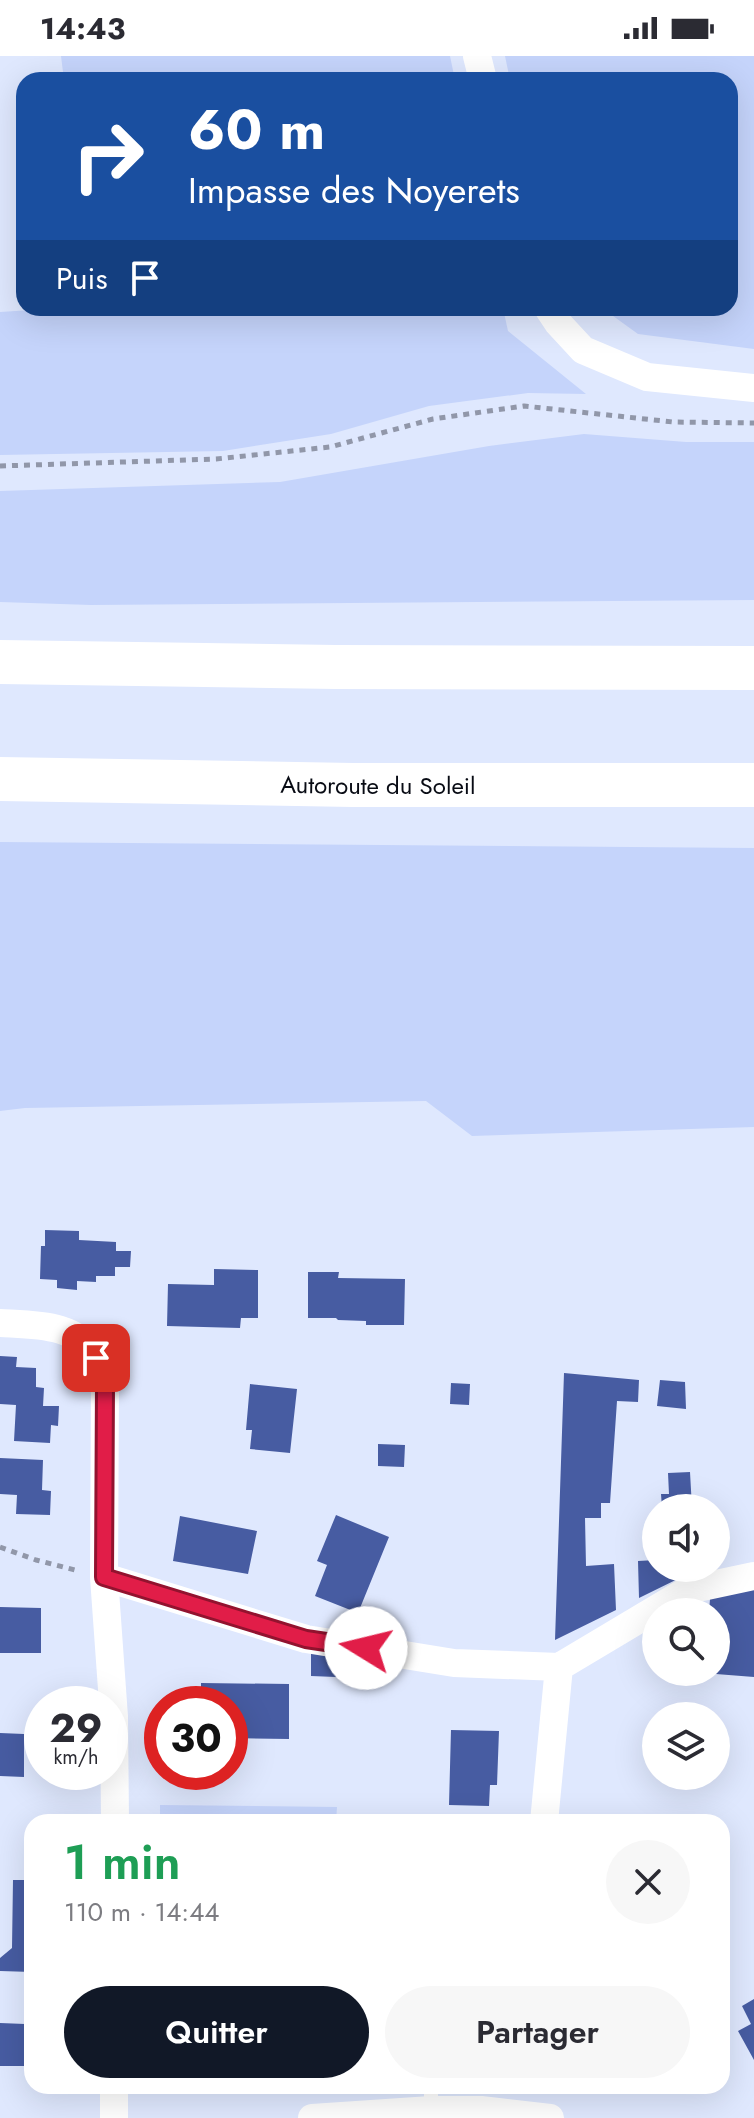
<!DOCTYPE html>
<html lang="fr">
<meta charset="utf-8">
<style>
body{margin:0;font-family:Jost,sans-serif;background:#f7f7f7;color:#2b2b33;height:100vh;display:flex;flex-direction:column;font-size:30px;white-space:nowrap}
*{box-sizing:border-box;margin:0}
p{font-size:26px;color:#7c7c81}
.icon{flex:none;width:44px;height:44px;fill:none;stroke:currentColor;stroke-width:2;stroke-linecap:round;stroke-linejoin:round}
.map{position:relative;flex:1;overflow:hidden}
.drawer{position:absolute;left:24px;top:1758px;width:706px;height:280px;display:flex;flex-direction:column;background:#fff;border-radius:24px;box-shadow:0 8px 32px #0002}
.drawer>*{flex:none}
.top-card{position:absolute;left:16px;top:16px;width:722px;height:244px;border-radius:24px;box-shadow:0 8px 32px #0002;background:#1a4fa0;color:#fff;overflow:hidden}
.tools{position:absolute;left:642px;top:1438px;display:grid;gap:16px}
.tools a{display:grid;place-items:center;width:88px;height:88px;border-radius:50%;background:#fff;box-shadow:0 8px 32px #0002;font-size:40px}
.speed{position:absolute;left:24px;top:1630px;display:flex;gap:16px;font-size:40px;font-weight:700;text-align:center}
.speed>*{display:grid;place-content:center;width:104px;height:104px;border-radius:50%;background:#fff;box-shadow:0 8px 32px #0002;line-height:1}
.speed small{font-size:20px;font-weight:400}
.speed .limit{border:12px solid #d22;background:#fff;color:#111}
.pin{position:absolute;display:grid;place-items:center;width:68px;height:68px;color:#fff;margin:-34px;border-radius:16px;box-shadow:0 4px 12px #0006}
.me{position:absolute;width:88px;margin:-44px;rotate:279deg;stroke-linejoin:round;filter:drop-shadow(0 0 6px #0008)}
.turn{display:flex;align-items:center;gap:28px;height:168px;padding:0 40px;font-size:36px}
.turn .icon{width:104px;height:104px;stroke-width:2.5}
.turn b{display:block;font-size:56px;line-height:68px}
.then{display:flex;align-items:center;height:76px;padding:0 40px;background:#0003;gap:16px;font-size:30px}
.round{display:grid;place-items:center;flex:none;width:84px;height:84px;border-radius:42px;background:#f7f7f7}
.overview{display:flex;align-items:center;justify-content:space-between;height:136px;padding:0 40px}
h1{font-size:48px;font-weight:600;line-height:60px;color:#1e9e55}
.button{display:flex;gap:16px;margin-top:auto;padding:16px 40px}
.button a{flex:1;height:92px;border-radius:48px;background:#111827;color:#fff;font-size:32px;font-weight:600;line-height:92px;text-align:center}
.button a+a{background:#f7f7f7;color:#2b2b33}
.status{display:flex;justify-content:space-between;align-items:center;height:56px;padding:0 40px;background:#fff;direction:ltr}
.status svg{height:22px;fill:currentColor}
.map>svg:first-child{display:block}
.green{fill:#c5d4fb}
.building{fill:#475ca2}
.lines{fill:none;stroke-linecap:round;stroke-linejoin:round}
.path{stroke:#9197a9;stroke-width:5;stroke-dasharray:6 6;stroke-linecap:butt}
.service{stroke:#fff;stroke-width:14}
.minor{stroke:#fff;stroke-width:28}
.motorway{stroke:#fff;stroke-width:44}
.route-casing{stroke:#92132f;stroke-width:20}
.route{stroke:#e11d48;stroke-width:14}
.labels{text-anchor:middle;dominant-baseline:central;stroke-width:6;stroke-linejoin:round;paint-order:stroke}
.street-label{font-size:24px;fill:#080b14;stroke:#dfe8fe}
</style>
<div class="status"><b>14:43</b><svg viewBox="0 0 49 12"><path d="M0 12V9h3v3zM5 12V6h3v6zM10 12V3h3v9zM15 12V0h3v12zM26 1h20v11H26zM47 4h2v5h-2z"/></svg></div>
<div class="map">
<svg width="754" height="2062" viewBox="0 0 754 2062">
<rect width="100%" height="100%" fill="#dfe8fe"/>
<!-- green -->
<path class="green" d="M61,0H450L455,24H64Z
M505,0H754V293L638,278L602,252H730V24H510Z
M62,252H503L508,275L586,338L528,337L429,350L331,378L223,395L0,399V256Z
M584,378L686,386H754V544L91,549L0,546V435L280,426L489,390Z
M0,786L754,792V1071L472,1080L426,1045L25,1052L0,1055Z
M160,1749L337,1751L336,1766H160Z"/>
<!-- building -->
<path class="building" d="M45,1174L79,1175V1184L116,1186V1195H131L130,1211H115V1220H96V1226L77,1225V1234L57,1232V1224L40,1223L41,1190H45Z
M214,1213L258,1214V1262H241L240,1272L167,1270L168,1228L214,1229Z
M308,1216H339L338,1222L405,1223L404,1269H366V1265L338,1264L336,1262H308Z
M0,1300L17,1301L16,1311L36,1312V1331L44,1332L43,1350H59L58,1370L51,1369L50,1387L14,1385L16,1349L0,1348Z
M564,1317L639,1324L638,1346L617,1345L610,1447H601V1462H585L586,1510L614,1508L616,1554L555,1584Z
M660,1324L685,1326L686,1353L657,1350Z
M451,1327L470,1328L469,1349L450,1348Z
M250,1328L297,1333L290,1397L250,1393L252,1374H246Z
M378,1388L405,1389L404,1411L378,1410Z
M0,1402L43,1404L42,1434L51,1435L50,1459L16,1458L17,1439L0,1438Z
M690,1416L692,1452H662L661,1438H669L668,1417Z
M336,1459L389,1481L358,1557L315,1540L327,1509L317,1505Z
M180,1460L257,1475L248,1518L173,1505Z
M656,1504V1512H700L639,1542L638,1505Z
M754,1531V1621L716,1618V1556H709L710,1543Z
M0,1551L41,1552V1597H0Z
M311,1596L336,1602V1621L311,1620Z
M201,1627L289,1628V1683L230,1682V1648H201Z
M451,1674L499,1675L497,1729H490L489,1750L449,1749Z
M0,1677L24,1678V1721L0,1720Z
M13,1824H32V1916L0,1915V1902L12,1892Z
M754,1943V2004L738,1975L751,1968L742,1950Z
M0,1967L25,1968L24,2010H0Z"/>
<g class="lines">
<!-- path -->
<path class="path" d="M0,410L216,403L330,391L433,363L524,350L673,366L754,367
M0,1491L36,1504L75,1514"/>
<!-- service -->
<path class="service" d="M431,2054V2030"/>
<!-- minor -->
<path class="minor" d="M477,0L483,24
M548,252L558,267L583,294L647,321L754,332
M0,1267C35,1269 78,1267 97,1303C100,1311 102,1320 105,1328L104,1521
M115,1766L114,1661L104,1521L306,1583L454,1607L559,1611
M544,1766L559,1611L688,1534L754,1520
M114,2030V2062
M312,2062L431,2054H481L550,2062"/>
<!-- motorway -->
<g class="motorway">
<path d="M0,606L336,611L754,612"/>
<path id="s1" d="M0,723L353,729H754"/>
</g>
</g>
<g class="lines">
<!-- route casing -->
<g class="route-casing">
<path id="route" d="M96,1302L105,1328L104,1521L306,1583L366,1592"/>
</g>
<!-- route -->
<use href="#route" class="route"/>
</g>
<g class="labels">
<!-- street labels -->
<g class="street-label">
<text stroke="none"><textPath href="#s1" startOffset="378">Autoroute du Soleil</textPath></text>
</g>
</g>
</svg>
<div class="tools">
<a><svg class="icon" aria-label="sound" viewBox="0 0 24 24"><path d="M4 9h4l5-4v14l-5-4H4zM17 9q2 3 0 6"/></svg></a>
<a><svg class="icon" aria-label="search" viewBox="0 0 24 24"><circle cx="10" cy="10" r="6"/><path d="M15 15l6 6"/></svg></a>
<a><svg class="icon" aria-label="layers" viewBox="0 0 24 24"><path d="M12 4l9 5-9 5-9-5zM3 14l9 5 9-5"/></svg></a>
</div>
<div class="speed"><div>29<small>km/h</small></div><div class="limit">30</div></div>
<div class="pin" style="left:96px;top:1302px;background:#d93025"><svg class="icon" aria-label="arrive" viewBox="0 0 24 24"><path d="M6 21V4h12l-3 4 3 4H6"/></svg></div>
<svg class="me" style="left:366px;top:1592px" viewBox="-20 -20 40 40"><circle r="19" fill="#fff"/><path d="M0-13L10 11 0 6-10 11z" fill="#e11d48"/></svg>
<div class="top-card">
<div class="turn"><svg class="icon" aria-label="right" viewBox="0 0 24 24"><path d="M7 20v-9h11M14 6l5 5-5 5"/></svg><div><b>60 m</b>Impasse des Noyerets</div></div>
<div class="then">Puis<svg class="icon" aria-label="arrive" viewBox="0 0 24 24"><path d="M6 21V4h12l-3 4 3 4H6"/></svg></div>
</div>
<section class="drawer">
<div class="overview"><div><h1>1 min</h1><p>110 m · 14:44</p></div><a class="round"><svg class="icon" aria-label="close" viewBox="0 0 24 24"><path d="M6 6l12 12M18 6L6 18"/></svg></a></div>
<div class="button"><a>Quitter</a><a>Partager</a></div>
</section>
</div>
